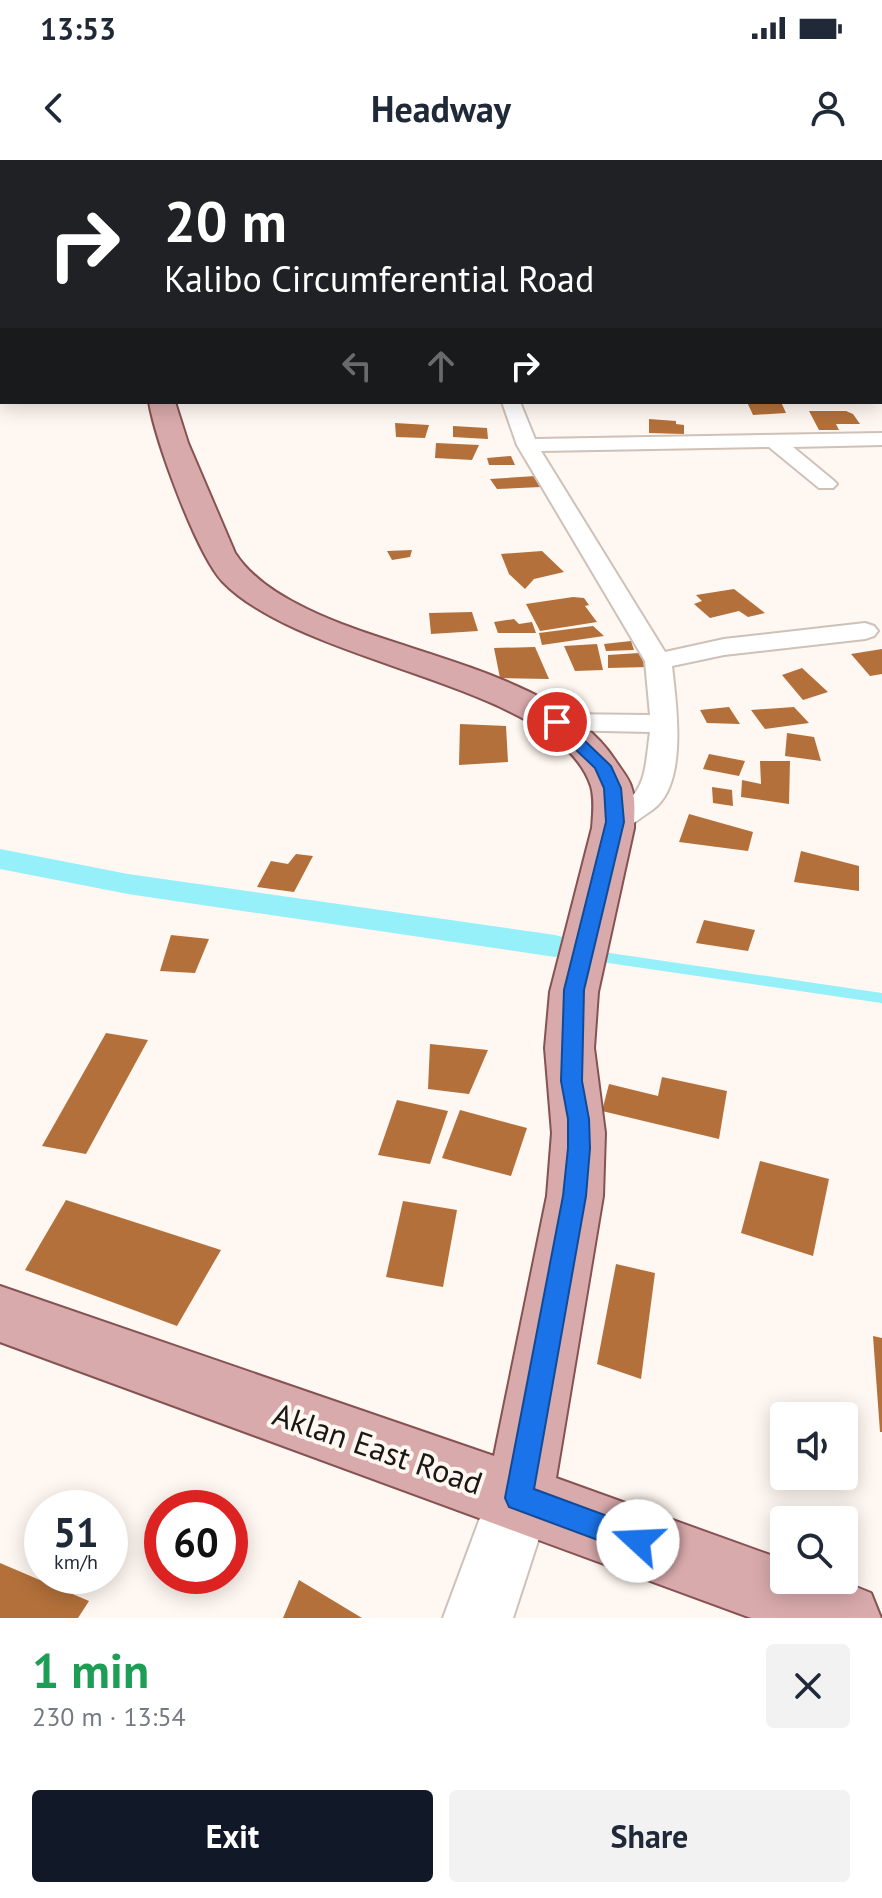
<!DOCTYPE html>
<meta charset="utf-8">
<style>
body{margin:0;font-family:"PT Sans",sans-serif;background:#f2f2f3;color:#1f2937;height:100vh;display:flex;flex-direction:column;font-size:30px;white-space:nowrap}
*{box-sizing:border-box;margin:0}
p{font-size:26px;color:#747a83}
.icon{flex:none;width:44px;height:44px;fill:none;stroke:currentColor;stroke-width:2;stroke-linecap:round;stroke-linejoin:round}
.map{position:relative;height:1458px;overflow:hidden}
.details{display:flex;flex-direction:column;background:#fff;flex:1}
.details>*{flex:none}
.top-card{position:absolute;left:0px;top:0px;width:882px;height:244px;box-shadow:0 4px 20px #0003;background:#202124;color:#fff;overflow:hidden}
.controls{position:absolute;left:770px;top:1242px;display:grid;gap:16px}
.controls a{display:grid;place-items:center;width:88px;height:88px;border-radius:8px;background:#fff;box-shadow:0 4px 20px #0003;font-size:40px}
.speed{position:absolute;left:24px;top:1330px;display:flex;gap:16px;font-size:40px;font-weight:700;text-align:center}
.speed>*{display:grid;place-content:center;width:104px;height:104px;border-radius:50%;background:#fff;box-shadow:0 4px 20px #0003;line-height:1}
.speed small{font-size:20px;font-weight:400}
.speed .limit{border:12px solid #d22;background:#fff;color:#111}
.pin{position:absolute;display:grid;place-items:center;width:68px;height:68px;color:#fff;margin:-34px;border:4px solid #fff;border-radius:50%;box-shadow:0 2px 8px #0007}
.me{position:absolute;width:88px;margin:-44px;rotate:290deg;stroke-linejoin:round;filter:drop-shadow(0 0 6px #0008)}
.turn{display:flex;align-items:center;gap:28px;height:168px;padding:0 32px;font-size:36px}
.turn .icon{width:104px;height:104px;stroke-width:2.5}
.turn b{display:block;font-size:56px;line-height:68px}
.lanes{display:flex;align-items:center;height:76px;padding:0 32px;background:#0003;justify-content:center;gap:40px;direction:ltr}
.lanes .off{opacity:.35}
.round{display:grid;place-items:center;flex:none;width:84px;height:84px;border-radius:8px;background:#f2f2f3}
.overview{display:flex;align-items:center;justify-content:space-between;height:136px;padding:0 32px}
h1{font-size:48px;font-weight:600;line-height:60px;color:#1e9e55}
.button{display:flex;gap:16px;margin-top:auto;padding:16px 32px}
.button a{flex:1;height:92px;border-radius:8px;background:#111827;color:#fff;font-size:32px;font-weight:600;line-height:92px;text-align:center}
.button a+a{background:#f2f2f3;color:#1f2937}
.status{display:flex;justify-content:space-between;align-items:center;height:56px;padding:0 40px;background:#fff;direction:ltr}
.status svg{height:22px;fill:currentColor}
header{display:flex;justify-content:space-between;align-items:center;height:104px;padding:0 32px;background:#fff;font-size:36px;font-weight:600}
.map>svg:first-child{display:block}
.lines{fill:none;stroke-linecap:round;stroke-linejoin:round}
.stream{stroke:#95f0f9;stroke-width:10}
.canal{fill:#95f0f9;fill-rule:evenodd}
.building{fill:#b3703a}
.street-casing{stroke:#cec1b8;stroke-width:4}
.secondary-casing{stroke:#cec1b8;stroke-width:4}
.primary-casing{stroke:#865252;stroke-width:4}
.street{fill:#fff;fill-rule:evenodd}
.secondary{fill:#fff;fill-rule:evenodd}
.primary{fill:#d9aaac;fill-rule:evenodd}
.route{fill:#1a73e8;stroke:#114b97;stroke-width:2}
.labels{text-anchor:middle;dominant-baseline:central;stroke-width:8;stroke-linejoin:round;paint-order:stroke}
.near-street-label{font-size:32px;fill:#1b1714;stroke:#fff7f1}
</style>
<div class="status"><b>13:53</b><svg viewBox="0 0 49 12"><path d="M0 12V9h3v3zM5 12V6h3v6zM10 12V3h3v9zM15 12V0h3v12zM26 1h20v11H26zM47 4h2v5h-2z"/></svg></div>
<header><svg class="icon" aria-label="back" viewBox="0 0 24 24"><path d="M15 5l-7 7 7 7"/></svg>Headway<svg class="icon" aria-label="person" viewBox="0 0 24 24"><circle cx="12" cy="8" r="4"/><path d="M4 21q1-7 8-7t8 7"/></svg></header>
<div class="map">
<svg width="882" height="1458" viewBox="0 0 882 1458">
<rect width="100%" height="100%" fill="#fff7f1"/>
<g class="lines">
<!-- stream -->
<path class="stream" d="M609,798L882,838"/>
<!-- canal -->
<path class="canal" d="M0,689L128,714L555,775L566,778L571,786L566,794L555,797L128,734L0,709Z"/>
</g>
<!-- building -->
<path class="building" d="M747,242H781L786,253L753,255Z
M809,251H846L853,254L860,264H836L839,270H819Z
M649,259L676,261V264L684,265V274L649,273Z
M395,263L429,265L425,278L396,277Z
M453,266L487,268L488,279L453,277Z
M436,283L479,285L472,300L435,298Z
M511,296L515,305H489L487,298Z
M536,316L541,327L497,329L490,319Z
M412,390L410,397L392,400L387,391Z
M542,391L564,412L534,419L525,429L509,414L501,394Z
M734,429L765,453L748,457L739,451L710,458L694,444L702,441L696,435Z
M573,437L584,438L589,445L585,446L597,462L540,471L526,444Z
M472,452L478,471L431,474L429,453Z
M514,459L519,464L532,462L536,473H498L494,462Z
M593,466L604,476L542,485L539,473Z
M631,481L634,490L606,491L604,484Z
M597,484L603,510L575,511L564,486Z
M535,487L549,519L500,518L494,488Z
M882,489V514L870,516L851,494Z
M639,493L649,507L608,508V495Z
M802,508L828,532L803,540L782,515Z
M729,547L740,564L707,563L700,550Z
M794,547L809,563L765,569L751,550Z
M460,564L506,566L508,602L459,605Z
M787,573L814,577L821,601L785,596Z
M709,594L745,601L739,616L703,609Z
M760,601H790L789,644L741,637L742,620L761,624Z
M712,627L732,630L733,646L713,643Z
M689,654L753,672L748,691L679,682Z
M801,691L859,706V731L794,722Z
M296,694L313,696L294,732L257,727L271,701L288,704Z
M704,760L755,770L748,791L696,783Z
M171,775L209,779L195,813L160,811Z
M106,873L148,880L86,994L42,986Z
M430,884L488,890L469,934L428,929Z
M662,917L727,931L719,979L602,951L609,924L658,936Z
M397,940L448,951L430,1004L378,995Z
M460,950L527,968L511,1016L442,998Z
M760,1001L829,1019L813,1096L741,1073Z
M66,1040L221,1090L177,1166L25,1110Z
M403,1041L457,1050L443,1127L386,1117Z
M616,1104L655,1113L641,1219L597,1204Z
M873,1176L882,1178V1272H880Z
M0,1403L89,1441L78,1458H0Z
M299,1420L362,1458H283Z"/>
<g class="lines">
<!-- street casing -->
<g class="street-casing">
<path id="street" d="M0,95H2V105H0Z
M2,133V144L0,145V134Z
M880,142H882V152H880Z
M502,242H520L535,279L882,273V285L793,287L833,320L837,324L833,328H819L769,287L541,291L665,492L724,479L865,463L874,466L878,471L874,476L865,479L724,495L672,506C676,542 687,616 658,645C652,651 644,655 638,660C626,669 619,673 604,669L600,662C608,649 624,645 634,634C647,620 647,590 650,572L557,570L547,568L543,562L547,556L557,554L650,555L645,501L517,285Z"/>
</g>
<!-- secondary casing -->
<g class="secondary-casing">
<path id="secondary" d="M519,1305L542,1315L552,1338L513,1458H443L496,1315Z"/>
</g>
<!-- primary casing -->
<g class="primary-casing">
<path id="primary" d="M264,0H282L262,2Z
M149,242H175L188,283L235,393C252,419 280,436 307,449C398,494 558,513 615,600C620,608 628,617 631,626C636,639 634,654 634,668L598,832L594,888L605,973L603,1036L556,1318L784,1400V1420H839L871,1433L881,1458H751L0,1182V1126L494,1296L547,1036L552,973L545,888L550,832L592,668C593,655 595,640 591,626C557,523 304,507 222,421C196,392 156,282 149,242Z"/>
</g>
<!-- street -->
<use href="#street" class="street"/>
<!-- secondary -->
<use href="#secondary" class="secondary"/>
<!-- primary -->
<use href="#primary" class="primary"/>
</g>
<!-- route -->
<path class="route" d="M557,558L562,559L611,606L621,628L624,662L584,830L582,921L589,959L590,988L586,1036L534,1329L648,1371L652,1381L648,1391L638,1395L509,1347L505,1338L563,1036L568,988V959L561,921L564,830L606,662L604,628L595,608L551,566V559Z"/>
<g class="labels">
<!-- near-street labels -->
<g class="near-street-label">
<text transform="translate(378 1288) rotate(19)">Aklan East Road</text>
</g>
</g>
</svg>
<div class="controls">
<a><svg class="icon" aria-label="sound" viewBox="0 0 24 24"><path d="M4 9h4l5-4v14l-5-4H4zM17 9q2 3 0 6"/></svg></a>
<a><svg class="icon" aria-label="search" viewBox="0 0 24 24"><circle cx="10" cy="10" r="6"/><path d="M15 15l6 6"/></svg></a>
</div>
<div class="speed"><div>51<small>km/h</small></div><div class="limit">60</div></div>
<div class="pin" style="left:557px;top:562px;background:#d93025"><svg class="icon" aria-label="arrive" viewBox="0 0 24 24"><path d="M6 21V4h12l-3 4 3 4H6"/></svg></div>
<svg class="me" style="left:638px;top:1381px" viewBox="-20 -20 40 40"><circle r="19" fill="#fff"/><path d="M0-13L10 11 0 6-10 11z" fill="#1a73e8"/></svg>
<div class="top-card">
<div class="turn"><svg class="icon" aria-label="right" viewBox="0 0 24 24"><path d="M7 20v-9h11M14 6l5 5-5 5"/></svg><div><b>20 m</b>Kalibo Circumferential Road</div></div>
<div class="lanes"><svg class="icon off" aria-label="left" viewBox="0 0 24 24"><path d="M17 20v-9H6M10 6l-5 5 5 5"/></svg><svg class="icon off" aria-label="ahead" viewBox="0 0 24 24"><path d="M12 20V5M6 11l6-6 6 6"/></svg><svg class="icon" aria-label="right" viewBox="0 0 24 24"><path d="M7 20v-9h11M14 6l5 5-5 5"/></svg></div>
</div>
</div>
<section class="details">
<div class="overview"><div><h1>1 min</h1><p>230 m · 13:54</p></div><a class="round"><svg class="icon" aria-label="close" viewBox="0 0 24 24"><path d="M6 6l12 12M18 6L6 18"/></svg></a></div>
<div class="button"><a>Exit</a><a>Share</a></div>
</section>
